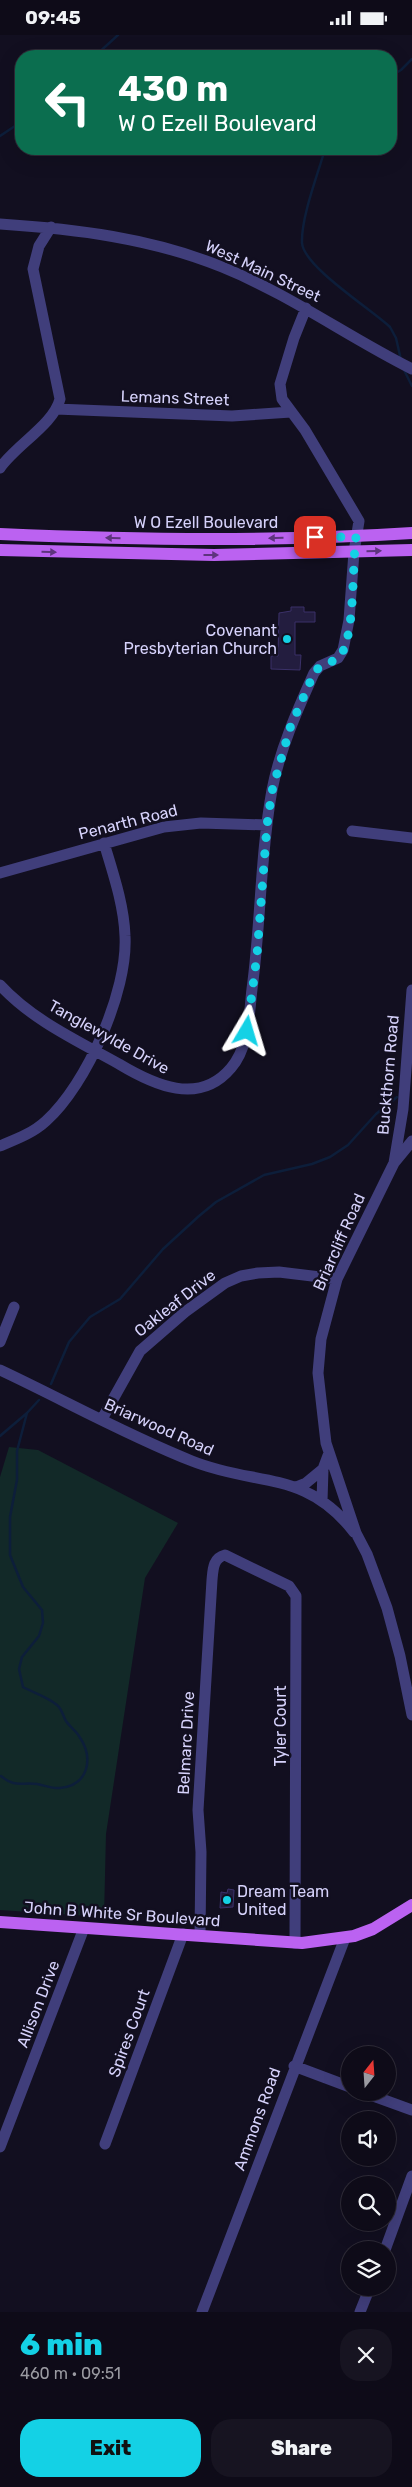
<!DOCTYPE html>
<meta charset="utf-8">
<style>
body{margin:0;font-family:Rubik,sans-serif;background:#171421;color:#f1f3f6;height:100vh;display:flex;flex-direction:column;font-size:19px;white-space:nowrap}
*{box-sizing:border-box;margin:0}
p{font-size:16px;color:#9b9ba2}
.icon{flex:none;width:28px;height:28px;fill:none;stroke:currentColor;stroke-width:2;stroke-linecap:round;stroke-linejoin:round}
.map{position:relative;height:2277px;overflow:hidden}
.side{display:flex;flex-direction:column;background:#0e0b18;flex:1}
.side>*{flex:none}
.top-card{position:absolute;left:15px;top:15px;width:382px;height:105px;border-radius:20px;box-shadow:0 5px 20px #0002,0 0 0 1px #2e2b37;background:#0b6e4f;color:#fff;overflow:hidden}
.needle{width:32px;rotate:17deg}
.tools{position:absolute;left:341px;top:2011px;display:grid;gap:10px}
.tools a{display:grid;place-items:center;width:55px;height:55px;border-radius:50%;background:#0e0b18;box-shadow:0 5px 20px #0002,0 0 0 1px #2e2b37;font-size:25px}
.pin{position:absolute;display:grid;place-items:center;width:42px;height:42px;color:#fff;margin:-21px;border-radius:10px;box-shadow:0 2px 8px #0006}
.me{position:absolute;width:55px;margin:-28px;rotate:7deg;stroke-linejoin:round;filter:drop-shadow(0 0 4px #0008)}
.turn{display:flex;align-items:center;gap:18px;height:105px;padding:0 20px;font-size:22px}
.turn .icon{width:65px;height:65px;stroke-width:2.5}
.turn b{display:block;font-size:35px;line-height:42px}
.round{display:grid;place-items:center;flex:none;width:52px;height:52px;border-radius:20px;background:#171421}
.head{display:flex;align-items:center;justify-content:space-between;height:85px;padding:0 20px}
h1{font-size:30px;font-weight:800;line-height:38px;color:#14d1e5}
.action{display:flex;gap:10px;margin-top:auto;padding:10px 20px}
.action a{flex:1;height:58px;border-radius:20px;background:#14d1e5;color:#111;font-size:20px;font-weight:800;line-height:58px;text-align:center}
.action a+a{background:#171421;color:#f1f3f6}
.status{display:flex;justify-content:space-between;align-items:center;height:35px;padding:0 25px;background:#0e0b18;direction:ltr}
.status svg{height:14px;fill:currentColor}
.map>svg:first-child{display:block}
.green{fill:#122928}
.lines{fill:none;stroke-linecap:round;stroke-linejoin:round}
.stream{stroke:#0d1e3a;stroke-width:2.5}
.building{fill:#231d3f;stroke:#3b3169}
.minor{stroke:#403e7b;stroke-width:11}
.major{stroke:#bb62f1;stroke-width:12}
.oneway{fill:#5e347e}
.route{stroke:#14d1e5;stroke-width:9;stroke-dasharray:0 16.2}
.poi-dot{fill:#14d1e5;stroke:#120f20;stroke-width:2}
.labels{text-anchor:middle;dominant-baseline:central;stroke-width:5;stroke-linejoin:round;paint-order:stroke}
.street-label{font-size:16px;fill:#d6d2fb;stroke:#120f20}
.poi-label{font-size:16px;fill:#d6d2fb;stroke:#120f20;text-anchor:end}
</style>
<div class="status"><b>09:45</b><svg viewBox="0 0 49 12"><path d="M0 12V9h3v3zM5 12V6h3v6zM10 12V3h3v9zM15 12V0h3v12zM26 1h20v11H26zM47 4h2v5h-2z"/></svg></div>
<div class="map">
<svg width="412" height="2277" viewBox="0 0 412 2277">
<rect width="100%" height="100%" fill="#120f20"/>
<!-- green -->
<path class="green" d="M9,1412L38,1415L178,1488L145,1543L106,1799L104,1882L0,1875V1442Z"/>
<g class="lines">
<!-- stream -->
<path class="stream" d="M95,21L118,0
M391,41L401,35L412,24
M0,101L21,87
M325,114C318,139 301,182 302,208C304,232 371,274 390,292L396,303L401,325
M404,335L412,351
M51,1349L69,1307L90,1282L120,1264L163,1214L199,1181L216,1167L264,1140L312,1129L330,1122L348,1110L376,1079L397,1062
M0,1401L27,1378L39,1365
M1,1741C15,1753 21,1747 37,1749C44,1750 53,1754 60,1753C89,1750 94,1723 79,1701C76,1696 70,1692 66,1686C63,1681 62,1674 57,1670C48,1662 34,1658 23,1652L19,1634L22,1622L39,1601L43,1588L42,1575L23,1552L10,1520V1482L17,1445V1416L27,1378"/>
</g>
<!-- building -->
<path class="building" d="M291,572H304V577H315V587H295V620H301L300,635L271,634V621H278L279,578L291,576Z
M228,1854L234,1855L233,1872L220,1873L221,1857L227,1858Z"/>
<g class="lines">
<!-- minor -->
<path class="minor" d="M0,189C75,194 151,203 222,232C289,259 348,302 412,334
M56,374L232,381L291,377
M0,433C16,410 54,389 60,364L33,234L39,211L51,192
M352,796L412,803
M0,838L164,792L201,788L267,790
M0,950C32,985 78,1006 119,1029C154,1050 199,1071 231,1033C249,1012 249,980 252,954C261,888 260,821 272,755C280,714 297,676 314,638L320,631L338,623L343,615L349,585L354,517L359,486L305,395L282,364L280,349L294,303L306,273
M412,1106L394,1128L337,1244L321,1304L318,1338L326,1408L356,1498L367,1519L387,1573L400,1621L412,1680
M0,1111C17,1104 33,1098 46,1086C87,1049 128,956 125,901C124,870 113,838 104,808
M394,1128L403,1074L412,955
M0,1307L14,1272
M0,1335C64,1365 126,1400 192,1426C257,1452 305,1434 354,1497
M102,1384L140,1316L185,1277L225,1248L241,1241L258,1238L279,1237L337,1244
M296,1452L306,1448L323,1434
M322,1466L323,1434L329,1418
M200,1900L201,1817L198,1775L212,1545C213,1534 213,1523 225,1520L289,1551L296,1561L295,1908
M294,2031L350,2052
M365,2058L412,2075
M105,2109L183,1899
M0,2112L84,1893
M385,2215L412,2141
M202,2277L345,1903
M360,2277L370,2252"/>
<!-- major -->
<path class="major" d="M0,499C137,505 275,507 412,498
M0,515L214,520L412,515
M0,1887L302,1908L354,1901L373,1894L412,1870"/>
</g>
<!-- one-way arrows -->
<defs><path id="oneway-solid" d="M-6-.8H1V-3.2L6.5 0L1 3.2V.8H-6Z" transform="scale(1.25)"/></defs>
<g class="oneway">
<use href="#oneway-solid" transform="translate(113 503) rotate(-179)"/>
<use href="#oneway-solid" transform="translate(276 503) rotate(179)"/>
<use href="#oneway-solid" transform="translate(374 516) rotate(-2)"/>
<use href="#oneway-solid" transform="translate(49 517) rotate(2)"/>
<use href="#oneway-solid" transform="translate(211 520)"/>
</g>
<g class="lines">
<!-- route -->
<path class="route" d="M247,996L257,920L267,790L272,756L290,693L314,638C321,627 336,629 342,618C355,595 352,531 356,502H315"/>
</g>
<!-- markers -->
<g class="poi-dot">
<circle cx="287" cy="604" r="5"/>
<circle cx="227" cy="1865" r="5"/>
</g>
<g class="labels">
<!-- street labels -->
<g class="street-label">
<text transform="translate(263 236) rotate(25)">West Main Street</text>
<text transform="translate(175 363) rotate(2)">Lemans Street</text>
<text x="206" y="487">W O Ezell Boulevard</text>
<text transform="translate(128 787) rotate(-14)">Penarth Road</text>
<text transform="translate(109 1002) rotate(29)">Tanglewylde Drive</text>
<text transform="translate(388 1040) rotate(-85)">Buckthorn Road</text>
<text transform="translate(339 1207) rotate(-66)">Briarcliff Road</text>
<text transform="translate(175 1268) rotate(-38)">Oakleaf Drive</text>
<text transform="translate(159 1392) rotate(24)">Briarwood Road</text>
<text transform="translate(280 1691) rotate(-90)">Tyler Court</text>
<text transform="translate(186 1708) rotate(-87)">Belmarc Drive</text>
<text transform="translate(122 1879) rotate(4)">John B White Sr Boulevard</text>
<text transform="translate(38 1969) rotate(-69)">Allison Drive</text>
<text transform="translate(129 1998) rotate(-70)">Spires Court</text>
<text transform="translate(257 2084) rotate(-70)">Ammons Road</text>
</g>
<!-- poi labels -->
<g class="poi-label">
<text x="277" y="595">Covenant<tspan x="277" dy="18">Presbyterian Church</tspan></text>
<text x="237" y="1856" text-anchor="start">Dream Team<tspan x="237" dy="18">United</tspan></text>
</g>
</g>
</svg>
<div class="tools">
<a><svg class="needle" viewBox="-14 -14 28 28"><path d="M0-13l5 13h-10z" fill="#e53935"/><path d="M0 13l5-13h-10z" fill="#9b9ba2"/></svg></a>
<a><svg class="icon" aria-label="sound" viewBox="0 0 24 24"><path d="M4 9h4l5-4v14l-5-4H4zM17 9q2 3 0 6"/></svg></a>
<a><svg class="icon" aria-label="search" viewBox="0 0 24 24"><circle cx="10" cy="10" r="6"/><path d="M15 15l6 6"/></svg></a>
<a><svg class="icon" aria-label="layers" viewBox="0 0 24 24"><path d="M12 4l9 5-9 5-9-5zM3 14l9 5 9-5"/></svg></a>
</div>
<div class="pin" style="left:315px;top:502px;background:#d93025"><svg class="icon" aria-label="arrive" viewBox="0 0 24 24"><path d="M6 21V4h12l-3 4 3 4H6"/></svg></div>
<svg class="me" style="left:247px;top:996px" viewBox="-20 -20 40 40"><path d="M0-17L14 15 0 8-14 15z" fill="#14d1e5" stroke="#fff" stroke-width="4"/></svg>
<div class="top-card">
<div class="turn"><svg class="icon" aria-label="left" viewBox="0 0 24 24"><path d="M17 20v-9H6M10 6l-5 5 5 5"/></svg><div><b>430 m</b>W O Ezell Boulevard</div></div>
</div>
</div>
<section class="side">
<div class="head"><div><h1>6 min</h1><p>460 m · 09:51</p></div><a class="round"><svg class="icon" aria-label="close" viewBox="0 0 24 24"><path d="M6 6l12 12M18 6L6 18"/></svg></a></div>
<div class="action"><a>Exit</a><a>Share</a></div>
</section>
